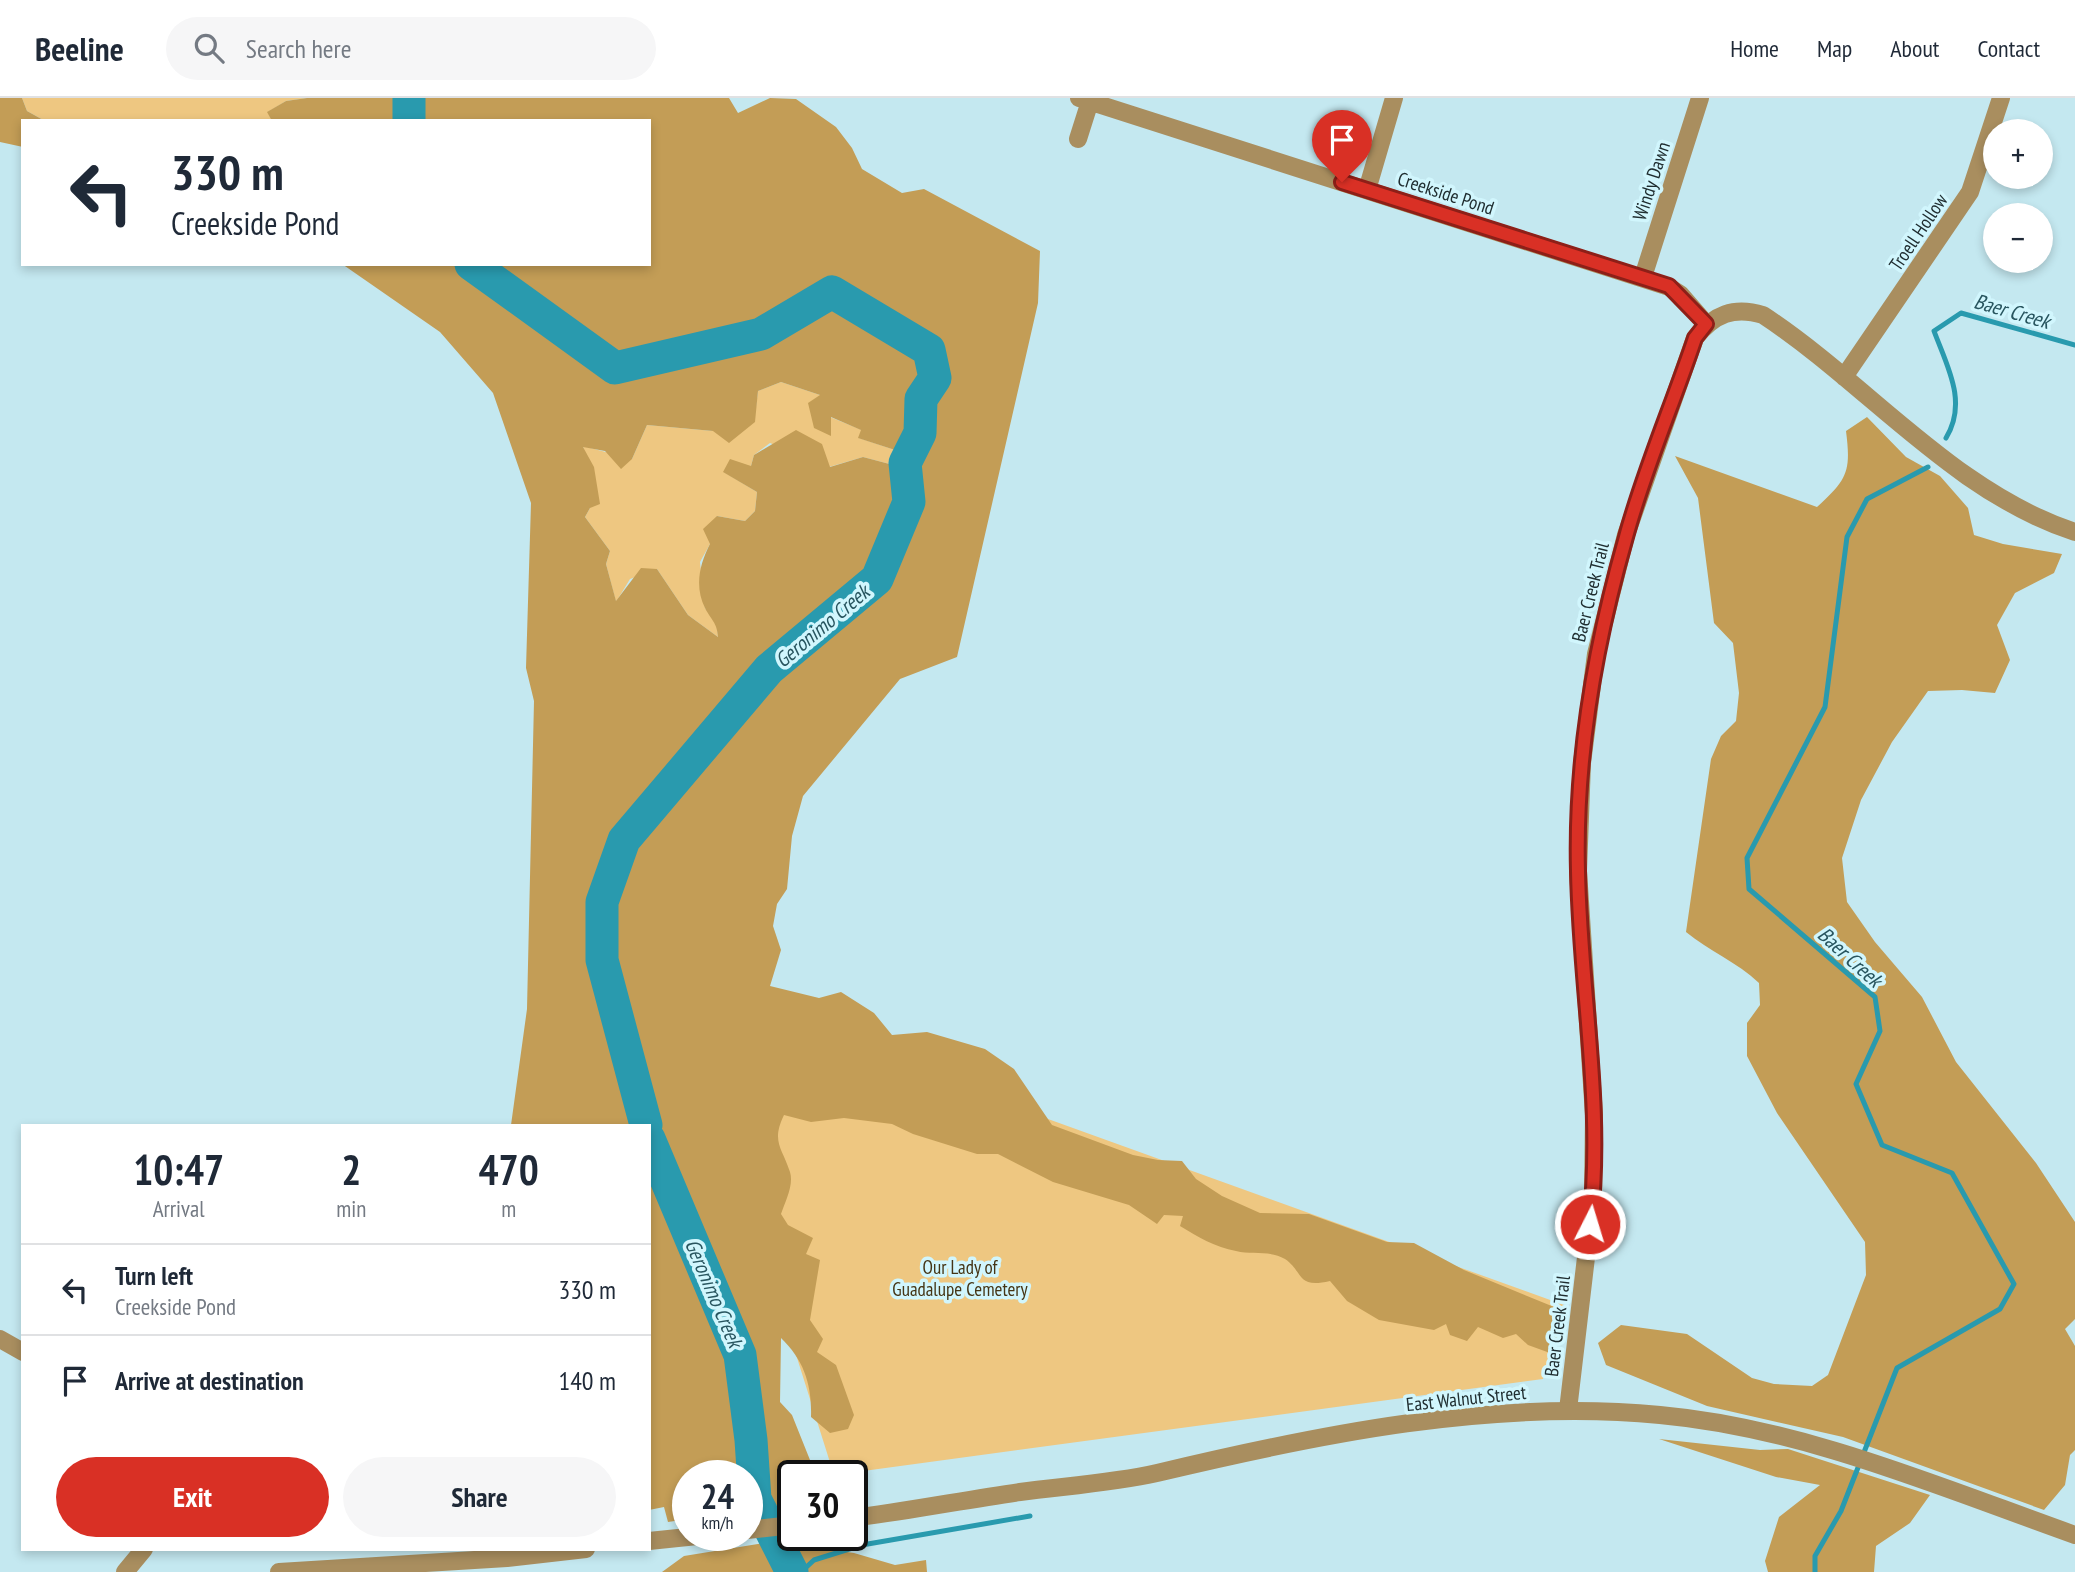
<!DOCTYPE html>
<meta charset="utf-8">
<style>
body{margin:0;font-family:"PT Sans Narrow",sans-serif;background:#f6f6f7;color:#1f2937;height:100vh;display:flex;flex-direction:column;font-size:26px;white-space:nowrap}
*{box-sizing:border-box;margin:0}
p{font-size:23px;color:#747a83}
.icon{flex:none;width:38px;height:38px;fill:none;stroke:currentColor;stroke-width:2;stroke-linecap:round;stroke-linejoin:round}
.map{position:relative;flex:1;overflow:hidden}
.details{position:absolute;left:21px;top:1026px;width:630px;height:427px;display:flex;flex-direction:column;background:#fff;border-radius:0px;box-shadow:0 4px 10px #0003}
.details>*{flex:none}
.guide{position:absolute;left:21px;top:21px;width:630px;height:147px;border-radius:0px;box-shadow:0 4px 10px #0003;background:#fff;color:#1f2937;overflow:hidden}
.fabs{position:absolute;left:1983px;top:21px;display:grid;gap:14px}
.fabs a{display:grid;place-items:center;width:70px;height:70px;border-radius:50%;background:#fff;box-shadow:0 4px 10px #0003;font-size:35px}
.speed{position:absolute;left:672px;top:1362px;display:flex;gap:14px;font-size:35px;font-weight:700;text-align:center}
.speed>*{display:grid;place-content:center;width:91px;height:91px;border-radius:50%;background:#fff;box-shadow:0 4px 10px #0003;line-height:1}
.speed small{font-size:18px;font-weight:400}
.speed .limit{border:4px solid #111;border-radius:10px;background:#fff;color:#111}
.pin{position:absolute;display:grid;place-items:center;width:60px;height:60px;color:#fff;margin:-72px -30px;border-radius:50% 50% 50% 0;rotate:-45deg;box-shadow:0 0 7px #0007}
.pin .icon{rotate:45deg}
.me{position:absolute;width:77px;margin:-38px;rotate:5deg;stroke-linejoin:round;filter:drop-shadow(0 0 5px #0008)}
.turn{display:flex;align-items:center;gap:24px;height:147px;padding:0 35px;font-size:32px}
.turn .icon{width:91px;height:91px;stroke-width:2.5}
.turn b{display:block;font-size:49px;line-height:60px}
.eta{display:flex;justify-content:space-evenly;align-items:center;height:119px;text-align:center}
.eta b{font-size:42px;font-weight:700;line-height:49px}
.button{display:flex;gap:14px;margin-top:auto;padding:14px 35px}
.button a{flex:1;height:80px;border-radius:42px;background:#d93025;color:#fff;font-size:28px;font-weight:700;line-height:80px;text-align:center}
.button a+a{background:#f6f6f7;color:#1f2937}
ul{padding:0;list-style:none}
li{display:flex;align-items:center;gap:21px;height:91px;padding:0 35px;border-top:2px solid #e0e1e3}
li div{flex:1}
li b{display:block;font-size:26px}
li em{font-style:normal}
header{display:flex;align-items:center;gap:42px;box-sizing:border-box;height:98px;padding:0 35px;background:#fff;border-bottom:2px solid #e0e1e3}
header strong{font-size:33px}
nav{display:flex;gap:38px;margin-inline-start:auto;font-size:24px}
.search{width:490px;height:63px;background:#f6f6f7;display:flex;align-items:center;gap:18px;box-sizing:border-box;padding:0 24px;border-radius:38px;color:#747a83;font-size:26px}
.map>svg:first-child{display:block}
.green{fill:#eec781}
.forest{fill:#c39d56;fill-rule:evenodd}
.lines{fill:none;stroke-linecap:round;stroke-linejoin:round}
.stream{stroke:#299aae;stroke-width:5}
.river{stroke:#299aae;stroke-width:33}
.minor{stroke:#a98e5f;stroke-width:18}
.tertiary{stroke:#a98e5f;stroke-width:18}
.route-casing{stroke:#8d1f18;stroke-width:18}
.route{stroke:#d93025;stroke-width:12}
.labels{text-anchor:middle;dominant-baseline:central;stroke-width:7;stroke-linejoin:round;paint-order:stroke}
.street-label{font-size:19px;fill:#202e31;stroke:#d1f6fd}
.park-label{font-size:19px;fill:#453515;stroke:#d1f6fd}
.water-label{font-size:21px;font-style:italic;fill:#28555f;stroke:#d1f6fd}
</style>
<header>
<strong>Beeline</strong>
<div class="search"><svg class="icon" aria-label="search" viewBox="0 0 24 24"><circle cx="10" cy="10" r="6"/><path d="M15 15l6 6"/></svg>Search here</div>
<nav><a>Home</a><a>Map</a><a>About</a><a>Contact</a></nav>
</header>
<div class="map">
<svg width="2075" height="1474" viewBox="0 0 2075 1474">
<rect width="100%" height="100%" fill="#c4e8f0"/>
<!-- green -->
<path class="green" d="M22,0H307L286,3L268,14L272,23H45L27,13Z
M781,284L820,297L830,319L862,332L859,340L895,352L897,368L863,359L829,369L770,345L754,357L751,368L724,374L757,394L755,413L745,423L717,418L710,446L700,464L705,510L717,525L718,539L688,517L657,471L630,481L616,504L606,466L610,453L585,419L590,410L583,348L632,361L647,327L713,333L754,324L758,293Z
M736,903L1048,1021L1564,1207L1543,1281L834,1377L709,981Z"/>
<!-- forest -->
<path class="forest" d="M0,0H22L27,13L45,23H23V49L0,44Z
M307,0H729L738,15L770,0L796,1L836,29L852,50L862,71L902,95L924,91L1040,153L1038,205L957,559L900,581L803,698L792,738L787,791L777,806L773,828L781,852L770,888L819,900L841,894L874,915L892,937L927,934L985,951L1014,971L1052,1027L1133,1057L1158,1062L1182,1063L1196,1081L1222,1098L1260,1115L1309,1116L1387,1144L1414,1145L1464,1172L1559,1211L1562,1228L1550,1255L1528,1247L1516,1236L1503,1240L1478,1229L1467,1243L1450,1237L1446,1226L1434,1232L1379,1222L1347,1203L1330,1183C1296,1191 1304,1174 1285,1161C1270,1152 1252,1157 1236,1153C1215,1149 1198,1139 1180,1128L1183,1118L1164,1117L1157,1126L1129,1107L1053,1084L998,1056H977L913,1036L892,1026L844,1020L811,1024L784,1017C771,1044 782,1049 790,1074C794,1087 785,1104 781,1116L788,1127L813,1140L806,1156L820,1162L810,1222L823,1241L817,1254L836,1267L854,1317L848,1331L830,1335L811,1319C812,1287 804,1262 781,1240L780,1304L792,1317L816,1377H793V1405L747,1412V1377H688V1421L668,1424L664,1409L649,1412V1027H511L527,911L534,603L526,570L531,405L493,295L440,234L342,166H649V23H272L267,14L286,3ZM781,284L820,297L808,305L814,330L831,338V319L861,332L858,340L895,352L897,368L863,359L830,369L822,346L796,332L754,357L751,368L730,361L723,374L757,394L755,413L745,423L717,418L703,431L710,446C700,465 694,488 705,510C711,522 717,524 718,539L688,517L657,471L641,470L616,503L606,466L610,453L585,419L590,410L600,406L594,369L583,349L605,353L621,371L632,361L647,327L713,333L729,345L755,324L758,293Z
M1867,319L1906,359L1940,378L1968,410L1974,437L2003,446L2062,456L2054,475L2015,495L1997,527L2010,562L1995,595L1962,592L1928,593L1892,644L1861,702L1842,760L1847,804L1875,844L1922,899L1956,964L2036,1065L2075,1124V1221L2065,1231L2075,1248V1352L2070,1357L2065,1387L2044,1412L1843,1339L1707,1308L1606,1267L1598,1245L1621,1227L1687,1236L1752,1280L1774,1286L1812,1288L1828,1277L1866,1177L1865,1144L1777,1015L1747,958V925L1760,907L1759,885C1737,864 1709,853 1686,834L1711,661L1721,638L1736,623L1739,595L1733,545L1714,525L1698,400L1675,358L1817,409C1848,381 1851,373 1846,333Z
M1659,1341L1760,1352L1788,1351L1930,1397L1910,1425L1876,1448L1874,1474H1768L1765,1463L1779,1419L1820,1387L1776,1379Z
M813,1437H822L826,1451L854,1455L895,1467L926,1462L927,1474H662L684,1458Z"/>
<g class="lines">
<!-- stream -->
<path class="stream" d="M1946,340C1968,304 1947,268 1934,233L1961,215L2075,247
M801,1474L814,1462L862,1447L1030,1418
M1815,1474V1458L1841,1413L1897,1270L2000,1211L2014,1186L1952,1075L1882,1047L1856,986L1880,933L1875,899L1749,791L1747,760L1825,609L1847,439L1867,401L1928,369"/>
<!-- river -->
<path class="river" d="M409,23V0
M471,166L615,270L761,236L832,194L929,252L935,280L921,301L920,335L905,365L909,404L877,481L769,571L624,742L602,804V862L646,1027
M649,1041L740,1257L751,1342L755,1401L792,1474"/>
<!-- minor -->
<path class="minor" d="M1079,0L1669,189L1680,196L1706,226
M1078,41L1091,0
M1367,92L1394,0
M1643,179L1700,0
M1844,279L1970,94L2001,0
M0,1241L23,1254
M1568,1312L1593,1100L1594,1017L1578,773L1582,665L1596,556L1626,437L1695,240C1714,216 1734,208 1763,217C1868,286 1953,394 2075,434
M125,1474L144,1451"/>
<!-- tertiary -->
<path class="tertiary" d="M852,1420C908,1413 964,1402 1020,1394C1065,1388 1113,1385 1157,1375C1320,1336 1492,1301 1660,1317C1803,1330 1940,1389 2075,1437
M747,1432L793,1427
M649,1443L707,1437
M279,1474L507,1460L586,1451"/>
</g>
<g class="lines">
<!-- route casing -->
<g class="route-casing">
<path id="route" d="M1342,84L1669,188L1706,226L1695,240C1673,306 1644,372 1626,439C1595,547 1575,660 1578,773C1580,891 1604,1008 1590,1126"/>
</g>
<!-- route -->
<use href="#route" class="route"/>
</g>
<g class="labels">
<!-- street labels -->
<g class="street-label">
<text transform="translate(1651 83) rotate(-72)">Windy Dawn</text>
<text transform="translate(1446 95) rotate(18)">Creekside Pond</text>
<text transform="translate(1918 134) rotate(-56)">Troell Hollow</text>
<text transform="translate(1590 494) rotate(-76)">Baer Creek Trail</text>
<text transform="translate(1557 1228) rotate(-83)">Baer Creek Trail</text>
<text transform="translate(1466 1300) rotate(-6)">East Walnut Street</text>
</g>
<!-- park labels -->
<g class="park-label">
<text x="960" y="1169">Our Lady of<tspan x="960" dy="22">Guadalupe Cemetery</tspan></text>
</g>
<!-- water labels -->
<g class="water-label">
<text transform="translate(2012 213) rotate(16)">Baer Creek</text>
<text transform="translate(822 528) rotate(-40)">Geronimo Creek</text>
<text transform="translate(1850 859) rotate(42)">Baer Creek</text>
<text transform="translate(714 1195) rotate(67)">Geronimo Creek</text>
</g>
</g>
</svg>
<div class="fabs">
<a>+</a>
<a>−</a>
</div>
<div class="speed"><div>24<small>km/h</small></div><div class="limit">30</div></div>
<div class="pin" style="left:1342px;top:84px;background:#d93025"><svg class="icon" aria-label="arrive" viewBox="0 0 24 24"><path d="M6 21V4h12l-3 4 3 4H6"/></svg></div>
<svg class="me" style="left:1590px;top:1126px" viewBox="-20 -20 40 40"><circle r="17" fill="#d93025" stroke="#fff" stroke-width="3"/><path d="M0-11L8 9 0 5-8 9z" fill="#fff"/></svg>
<div class="guide">
<div class="turn"><svg class="icon" aria-label="left" viewBox="0 0 24 24"><path d="M17 20v-9H6M10 6l-5 5 5 5"/></svg><div><b>330 m</b>Creekside Pond</div></div>
</div>
<section class="details">
<div class="eta">
<div><b>10:47</b><p>Arrival</p></div>
<div><b>2</b><p>min</p></div>
<div><b>470</b><p>m</p></div>
</div>
<ul>
<li><svg class="icon" aria-label="left" viewBox="0 0 24 24"><path d="M17 20v-9H6M10 6l-5 5 5 5"/></svg><div><b>Turn left</b><p>Creekside Pond</p></div><em>330 m</em></li>
<li><svg class="icon" aria-label="arrive" viewBox="0 0 24 24"><path d="M6 21V4h12l-3 4 3 4H6"/></svg><div><b>Arrive at destination</b></div><em>140 m</em></li>
</ul>
<div class="button"><a>Exit</a><a>Share</a></div>
</section>
</div>
